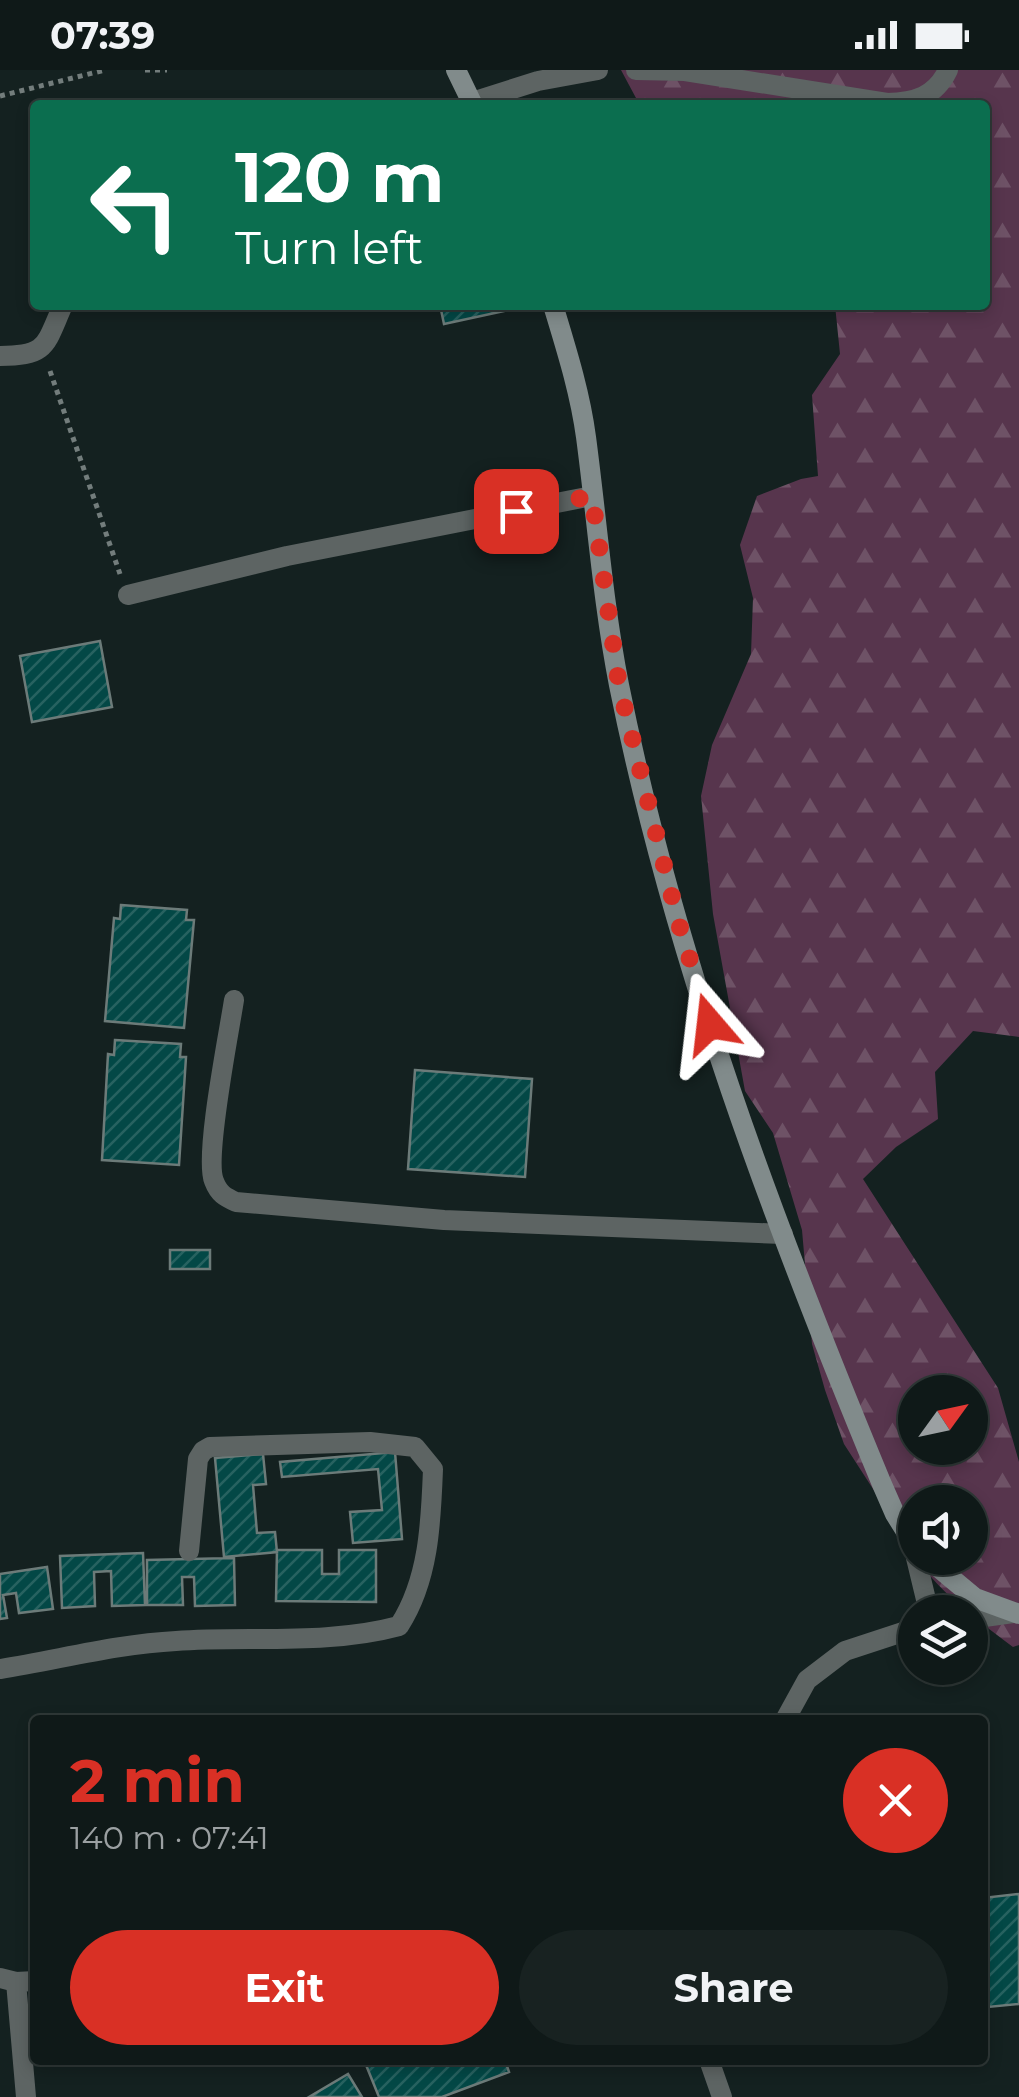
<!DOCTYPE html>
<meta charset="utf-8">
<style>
body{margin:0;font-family:Montserrat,sans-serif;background:#182221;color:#f1f3f6;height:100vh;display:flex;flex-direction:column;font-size:38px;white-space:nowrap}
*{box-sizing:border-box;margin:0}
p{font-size:32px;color:#9ba0a2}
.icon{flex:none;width:55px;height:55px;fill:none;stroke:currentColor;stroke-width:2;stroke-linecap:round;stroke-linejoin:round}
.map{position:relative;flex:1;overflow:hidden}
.sheet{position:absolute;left:30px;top:1645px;width:958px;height:350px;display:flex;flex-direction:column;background:#0f1918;border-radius:10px;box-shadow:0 5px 15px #0003,0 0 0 2px #2f3837}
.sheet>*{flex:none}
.top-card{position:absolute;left:30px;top:30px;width:960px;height:210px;border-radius:10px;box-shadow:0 5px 15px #0003,0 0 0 2px #2f3837;background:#0b6e4f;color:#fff;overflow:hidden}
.needle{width:65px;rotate:57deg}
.fabs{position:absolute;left:898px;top:1305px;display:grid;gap:20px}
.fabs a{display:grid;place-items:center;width:90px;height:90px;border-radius:50%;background:#0f1918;box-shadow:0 5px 15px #0003,0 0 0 2px #2f3837;font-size:50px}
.pin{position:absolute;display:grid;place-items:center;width:85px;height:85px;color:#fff;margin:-42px;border-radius:20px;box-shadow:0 5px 15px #0006}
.me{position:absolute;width:110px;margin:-55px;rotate:343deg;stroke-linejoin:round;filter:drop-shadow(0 0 8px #0008)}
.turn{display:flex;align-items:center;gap:35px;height:210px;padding:0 40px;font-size:45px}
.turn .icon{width:130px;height:130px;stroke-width:2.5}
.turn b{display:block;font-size:70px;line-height:85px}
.round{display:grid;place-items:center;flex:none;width:105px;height:105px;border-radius:52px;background:#182221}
.summary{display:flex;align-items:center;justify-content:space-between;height:170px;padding:0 40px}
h1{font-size:60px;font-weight:700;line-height:75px;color:#d93025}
.button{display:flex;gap:20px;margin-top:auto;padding:20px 40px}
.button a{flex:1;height:115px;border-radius:60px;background:#d93025;color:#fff;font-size:40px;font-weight:700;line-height:115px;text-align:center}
.button a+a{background:#182221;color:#f1f3f6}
.status{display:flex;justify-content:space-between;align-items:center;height:70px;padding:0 50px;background:#0f1918;direction:ltr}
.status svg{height:28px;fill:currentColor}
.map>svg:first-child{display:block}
.forest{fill:url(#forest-firs);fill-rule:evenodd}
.building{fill:url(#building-hatch);stroke:#6c7b79;stroke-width:2.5}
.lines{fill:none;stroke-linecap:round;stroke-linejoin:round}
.path{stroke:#737d7c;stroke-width:5;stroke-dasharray:5 5;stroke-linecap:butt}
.street{stroke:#5d6463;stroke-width:20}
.secondary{stroke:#818b8b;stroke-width:20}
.route{stroke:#d93025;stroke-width:18;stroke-dasharray:0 32.4}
</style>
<div class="status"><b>07:39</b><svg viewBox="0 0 49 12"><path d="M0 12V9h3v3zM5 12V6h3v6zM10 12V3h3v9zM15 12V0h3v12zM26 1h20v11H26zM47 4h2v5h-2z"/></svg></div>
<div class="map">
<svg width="1019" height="2027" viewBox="0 0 1019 2027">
<defs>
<pattern id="forest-firs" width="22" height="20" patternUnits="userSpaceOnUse" patternTransform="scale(2.5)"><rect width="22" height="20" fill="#57354d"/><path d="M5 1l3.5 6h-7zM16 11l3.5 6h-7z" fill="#6e5266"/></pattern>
<pattern id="building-hatch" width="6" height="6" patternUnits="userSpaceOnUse" patternTransform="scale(2.5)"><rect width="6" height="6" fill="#034846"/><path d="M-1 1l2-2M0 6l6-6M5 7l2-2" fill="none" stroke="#276260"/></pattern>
</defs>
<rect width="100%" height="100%" fill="#142120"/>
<!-- forest -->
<path class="forest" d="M621,0H1019V967L973,961L935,1002L938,1049L896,1077L863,1109L998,1318L1019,1392V1575L1013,1577C978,1550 941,1525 917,1488H970V1432H915V1484L844,1374L825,1320L812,1274L802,1160L773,1063L745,1021L713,844L701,726L712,675L751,584L753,528L740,475L757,426L801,409L818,406L812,325L840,284L835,235H985V35H647L636,28ZM915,1322H970V1378H915Z"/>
<!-- building -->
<path class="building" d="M440,235H503L504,241L444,254Z
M100,571L112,637L32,652L20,586Z
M121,835L187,840L186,850H194L184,958L105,951L114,848L120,849Z
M115,970L181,974L180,987H186L179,1095L102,1090L108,984L114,985Z
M415,1000L532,1009L525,1107L408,1099Z
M170,1180H210V1199H170Z
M395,1382L402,1469L353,1473L350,1442L382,1440L378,1399L282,1407L280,1392Z
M263,1384L266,1414L253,1415L257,1463L275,1462L277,1482L224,1487L215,1388Z
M277,1480H322V1504H339V1480H376V1532L276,1531Z
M143,1483L145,1535L112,1536L111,1501L94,1502L95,1536L62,1538L60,1486Z
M234,1488L235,1535L195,1536L194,1507H182L183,1535H147V1490Z
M47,1497L53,1539L19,1543L16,1523L3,1525L7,1548L0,1549V1504Z
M1019,1824V1934L988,1937L982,1889V1828Z
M364,1990H505L509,2002L442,2027H379Z
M348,2004L362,2027H309Z"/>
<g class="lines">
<!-- path -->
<path class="path" d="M145,0H167
M0,26L105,0
M50,301L120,504"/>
<!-- street -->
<path class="street" d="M636,0L685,1L887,33C915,32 935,27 948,0
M472,32L538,11L598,0
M0,286C48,286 45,275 63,235
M128,525L287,486L592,426
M234,930C229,963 204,1087 214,1111C219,1124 225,1127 236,1132L444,1150L783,1164
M916,1488L929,1542
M970,1549L1013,1543
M0,1599C58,1590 117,1574 176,1571C249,1566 329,1575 399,1556C429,1510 431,1452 433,1399L415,1377L370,1372L210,1377L203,1381L198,1389L189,1481
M785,1650L807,1610L845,1581L915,1558
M0,1908L16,1912L35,1911
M16,1912L26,2027
M709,1990L722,2027"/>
<!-- secondary -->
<path class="secondary" d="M456,0L473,35
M553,235C566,278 580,322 586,367C597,450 603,533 619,615C674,889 774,1154 881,1412L895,1444L915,1476
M927,1488L975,1528L1019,1544"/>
</g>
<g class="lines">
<!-- route -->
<path class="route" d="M516,441L592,426L619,615L678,851L710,954"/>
</g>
</svg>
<div class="fabs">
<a><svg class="needle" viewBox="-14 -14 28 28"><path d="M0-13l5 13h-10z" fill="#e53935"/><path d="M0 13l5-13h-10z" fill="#9ba0a2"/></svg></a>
<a><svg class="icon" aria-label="sound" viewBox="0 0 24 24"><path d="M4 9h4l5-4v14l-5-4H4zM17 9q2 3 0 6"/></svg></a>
<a><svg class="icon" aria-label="layers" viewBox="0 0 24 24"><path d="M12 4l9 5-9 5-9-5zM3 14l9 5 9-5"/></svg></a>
</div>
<div class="pin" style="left:516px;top:441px;background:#d93025"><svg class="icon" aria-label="arrive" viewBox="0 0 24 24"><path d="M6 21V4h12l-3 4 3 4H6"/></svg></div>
<svg class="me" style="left:710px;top:954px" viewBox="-20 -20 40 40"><path d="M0-17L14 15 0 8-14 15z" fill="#d93025" stroke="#fff" stroke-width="4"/></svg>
<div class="top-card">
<div class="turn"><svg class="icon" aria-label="left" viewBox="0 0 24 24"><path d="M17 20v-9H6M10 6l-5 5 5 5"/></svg><div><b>120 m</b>Turn left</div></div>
</div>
<section class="sheet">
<div class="summary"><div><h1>2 min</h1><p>140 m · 07:41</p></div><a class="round" style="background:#d93025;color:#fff"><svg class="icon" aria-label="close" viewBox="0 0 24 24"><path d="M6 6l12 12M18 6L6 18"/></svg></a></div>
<div class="button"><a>Exit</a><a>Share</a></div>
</section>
</div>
